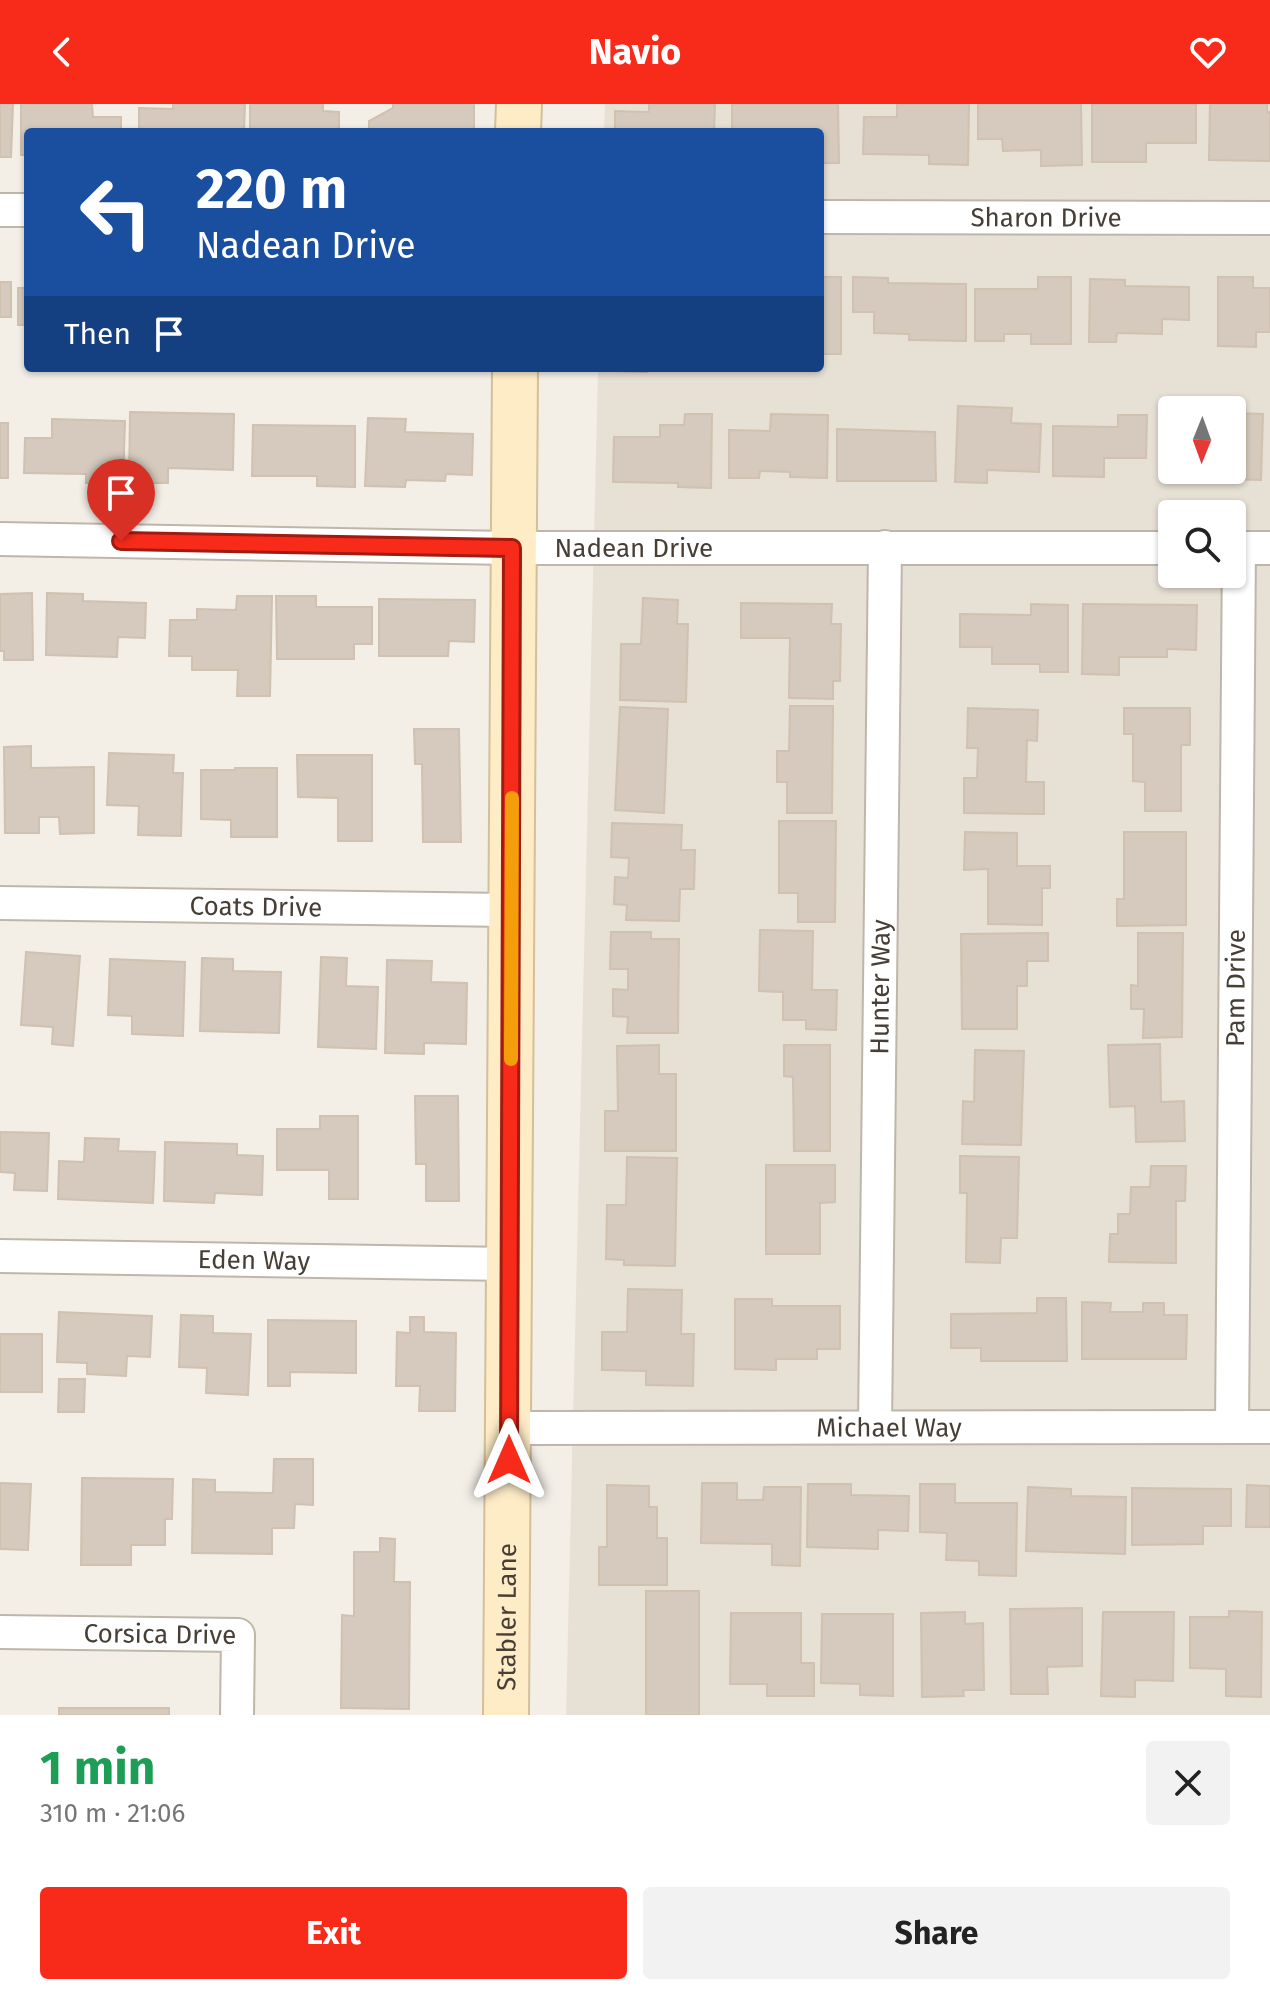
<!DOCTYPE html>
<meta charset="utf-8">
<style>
body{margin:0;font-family:"Fira Sans",sans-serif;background:#f2f2f2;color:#222;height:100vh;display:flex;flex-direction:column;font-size:30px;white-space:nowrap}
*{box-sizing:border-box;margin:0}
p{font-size:26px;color:#767676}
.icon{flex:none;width:44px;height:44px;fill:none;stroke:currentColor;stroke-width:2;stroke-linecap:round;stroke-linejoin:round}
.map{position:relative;height:1611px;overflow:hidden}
.details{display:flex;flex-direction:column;background:#fff;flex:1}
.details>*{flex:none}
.banner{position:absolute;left:24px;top:24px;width:800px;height:244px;border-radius:8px;box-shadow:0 2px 6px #0004;background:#1a4fa0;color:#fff;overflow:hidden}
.needle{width:52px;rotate:181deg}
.tools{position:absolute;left:1158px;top:292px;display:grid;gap:16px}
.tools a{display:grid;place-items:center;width:88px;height:88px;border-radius:8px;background:#fff;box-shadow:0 2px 6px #0004;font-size:40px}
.pin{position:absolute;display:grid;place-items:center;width:68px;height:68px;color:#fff;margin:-82px -34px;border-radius:50% 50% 50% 0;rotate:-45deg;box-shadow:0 0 8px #0007}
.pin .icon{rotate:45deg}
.me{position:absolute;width:88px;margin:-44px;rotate:0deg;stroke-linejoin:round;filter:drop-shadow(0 0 6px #0008)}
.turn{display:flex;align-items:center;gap:28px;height:168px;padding:0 40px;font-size:36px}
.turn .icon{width:104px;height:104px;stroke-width:2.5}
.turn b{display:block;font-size:56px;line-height:68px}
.then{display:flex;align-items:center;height:76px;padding:0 40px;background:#0003;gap:16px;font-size:30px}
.round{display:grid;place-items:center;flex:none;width:84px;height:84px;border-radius:8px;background:#f2f2f2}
.summary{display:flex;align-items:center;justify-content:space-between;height:136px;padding:0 40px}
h1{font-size:48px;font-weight:700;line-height:60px;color:#1e9e55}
.cta{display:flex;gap:16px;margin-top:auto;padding:16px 40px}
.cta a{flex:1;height:92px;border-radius:8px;background:#f82a1a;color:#fff;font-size:32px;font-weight:700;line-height:92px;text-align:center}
.cta a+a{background:#f2f2f2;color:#222}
header{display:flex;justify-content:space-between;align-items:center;height:104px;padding:0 40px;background:#f82a1a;color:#fff;font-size:36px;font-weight:700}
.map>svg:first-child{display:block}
.residential{fill:#e7e0d5;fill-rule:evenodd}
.building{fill:#d5cabd;stroke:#d0c1b0;stroke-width:2}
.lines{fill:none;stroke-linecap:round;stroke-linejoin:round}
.street-casing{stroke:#bfb6aa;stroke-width:36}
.secondary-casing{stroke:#d3bf98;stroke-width:48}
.street{stroke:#fff;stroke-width:32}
.secondary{stroke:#feecc7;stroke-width:44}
.route-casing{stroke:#a11b11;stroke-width:20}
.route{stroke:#f82a1a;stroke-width:14}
.slow{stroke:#f59e0b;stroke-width:14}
.labels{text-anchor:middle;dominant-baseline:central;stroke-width:8;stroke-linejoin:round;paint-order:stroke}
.street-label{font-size:26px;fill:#473f36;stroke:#fff}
</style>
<header><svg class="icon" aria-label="back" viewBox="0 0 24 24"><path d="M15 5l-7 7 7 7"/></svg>Navio<svg class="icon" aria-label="heart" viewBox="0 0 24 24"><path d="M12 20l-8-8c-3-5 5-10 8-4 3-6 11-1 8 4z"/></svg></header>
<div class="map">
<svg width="1270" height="1611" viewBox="0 0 1270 1611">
<rect width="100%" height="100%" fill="#f3efe7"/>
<!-- residential -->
<path class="residential" d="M605,0H1270V1611H566L598,264H820V28H604ZM1172,306H1232V366H1172ZM1172,410H1232V470H1172Z"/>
<!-- building -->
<path class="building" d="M0,0H13L11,53H0Z
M21,0H92L93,13H121V28H28V51H21Z
M173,0H245L244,28H139V4L173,5Z
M250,0H323V7L339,8V28H250Z
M393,0H474V25H443L437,28H369V17L393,4Z
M649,0H715L714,28H615V7L649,8Z
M732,0H838L839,59H820V28H732Z
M897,0H969L968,61L929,60V51L863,50L864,13H897Z
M978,0H1081L1082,61L1041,62V46L1003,47L1002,35H978Z
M1092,0H1196V39H1146V58H1092Z
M1210,0H1267V8H1270V57L1209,56Z
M820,173H841V250H820Z
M853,173L888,174V179L966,180V237L909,236V230L874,229V208H853Z
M1038,173H1071V240H1031V230H1004V237H975V185H1038Z
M1218,173H1253V184H1270V228H1256V243L1218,242Z
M1090,175L1125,176V182L1189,183V216L1162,215V230L1117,229L1116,238H1089Z
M0,178H11V213H0Z
M18,184H28V221H18Z
M612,264H647V268L612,267Z
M958,302L1012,304L1011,319L1041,320L1039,368L987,366V379L955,378Z
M130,308L234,310L233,366L168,364V379H129Z
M1232,309L1263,310L1261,376L1162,374V327L1172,328V366H1232Z
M685,310H712L711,384L678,383V379L613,378L614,333H660V321H684Z
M771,310L828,311L827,374L790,373V368L760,367L759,374H729V326L770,327Z
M1118,311H1147L1146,354H1104V373L1053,372V322L1118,323Z
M368,314L406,315L405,328L473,330L472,371L446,370L445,377L406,376L405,383L365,382Z
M52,315L125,317L123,380L86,379V370L24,369L25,334H52Z
M0,319H8V374H0Z
M253,321L355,322V383L317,382V372H252Z
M837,325L935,328L936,377H837Z
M32,489L33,556H4V547H0V490Z
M47,489L83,490V497L146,499L145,534L118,533L117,553L46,551Z
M237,492H272L270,592H237L238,566H192V552H169L170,516H197V505L236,506Z
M276,492H316V503H372V540H354V555H277Z
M643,494L678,496L677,520H688L686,598L620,596L621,540H641Z
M379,495L475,496L474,538L449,537L448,552H379Z
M741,499L832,500L831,520H841L840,577H833V595L789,594L790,534H741Z
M1031,500L1068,501V568H1040V560H992V543H960V510L1031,511Z
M1083,500L1197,501L1196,546L1167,545V553H1119V571L1082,570Z
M790,602H833L832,709H787V678H777V647H789Z
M620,603L668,605L664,709L615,706Z
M968,604L1038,606L1037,637L1027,636L1026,678H1044V710L964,709V674H977L978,644H967Z
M1124,604H1190V641H1181V707H1145V678L1133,677V630H1124Z
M414,625H459L461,738H423L422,660H415Z
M31,642V664L94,663V729L60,730L59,713H39V729H5L4,643Z
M109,649L174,651L173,669H183L181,732L138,731L139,702L107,701Z
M297,651H372V737H338V694L298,693Z
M235,664H277V733H231V716L201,715V666H235Z
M779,717H836L835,818H798V789H779Z
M612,719L682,721L681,746H695L694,785H680L679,817L626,816L627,801L614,800L615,773L628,774L629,754L611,753Z
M965,728L1017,729V762H1050V784H1042V821L988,820V765L964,766Z
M1124,728H1186V821L1117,822V795H1124Z
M760,826L813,827L812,886H837L836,926L806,925V916H783V888L759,887Z
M611,828H651V835H679L678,929H627L628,913L613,912V885L628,886V865H610Z
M1048,829V857H1027V882H1017V925H962L961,830Z
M1138,829H1183L1182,933L1143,934L1144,905H1131V881L1138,882Z
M26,848L80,852L73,942L52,940L53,923L21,921Z
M321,853L347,854L346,882L378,883L376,945L318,943Z
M202,854L233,855V867L281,868L279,929L200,927Z
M110,855L185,858L183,932L132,930V912L108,911Z
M387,856L432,857L431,878L467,879L466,940L424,939V950L385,949Z
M1160,940L1161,998L1184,997L1185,1037L1136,1038L1135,1002L1110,1003L1108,941Z
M659,941V970H676V1047H605V1007H618L617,942Z
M784,941H830V1047H794L793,973L784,972Z
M975,946L1024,947L1021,1041L962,1040L963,997L974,998Z
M415,992H458L459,1097H426V1060H416Z
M320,1012H358V1095H329V1066H277V1025H320Z
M0,1028L49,1029L47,1087L14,1086L15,1069L0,1068Z
M85,1034L119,1035L118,1047L155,1048L153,1099L58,1095L59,1057L84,1058Z
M165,1038L237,1040V1051L263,1052L262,1091L215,1089L214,1099L164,1097Z
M960,1052L1019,1053L1017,1134H1001L1000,1159L966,1158L967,1089H960Z
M627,1053L677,1054L675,1162L624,1161V1156L606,1155L607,1101H626Z
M766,1061H835V1098L820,1099V1150H766Z
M1151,1062H1186L1185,1097H1176V1159L1109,1158L1110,1130H1118V1110H1130L1131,1083H1150Z
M628,1185L682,1186L681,1230H694L693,1282L646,1281V1267L602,1266V1228H627Z
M1037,1194H1066L1067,1257H981V1244H951V1210L1037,1209Z
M735,1195H772V1202H840V1245H817V1255H776V1266L735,1265Z
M1082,1198L1111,1199L1110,1208H1143V1199H1164V1211H1187L1186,1255H1082Z
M59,1208L152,1212L150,1253L127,1252L126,1272L87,1270V1259L57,1258Z
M181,1211L213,1212V1229L251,1230L248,1291L206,1289L207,1264L179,1263Z
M410,1213H424V1228L456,1229L455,1307H419L420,1282H396L397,1228L410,1229Z
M268,1216L356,1217V1269L290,1268V1282H268Z
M0,1230H42V1288H0Z
M59,1275H85L84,1308H58Z
M274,1355H313V1401L295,1400L294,1424H272V1450L192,1449L193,1375L215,1376V1388L273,1389Z
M82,1374L173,1375L172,1415H165V1441H131V1461H81Z
M0,1379L31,1380L28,1446L0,1445Z
M702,1379H737V1396H763L764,1383H801L800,1462L772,1461V1440L701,1439Z
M808,1380H851V1391L909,1392L908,1427L878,1426V1445L807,1443Z
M920,1380H955V1399H1017L1016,1472L979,1471V1457L946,1456L947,1429L920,1428Z
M607,1381L649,1382V1403H657V1434H667V1481H599V1443H607Z
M1247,1381L1270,1382V1423H1246Z
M1028,1383L1071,1385V1392L1126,1393L1125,1450L1026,1447Z
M1132,1384L1231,1385V1422H1203V1440L1132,1441Z
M380,1434L395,1435L394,1478H410L409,1605L341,1604L342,1511L354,1512V1448H380Z
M646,1487H699V1611H646Z
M1082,1504V1562L1047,1563L1048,1590H1011L1010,1505Z
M1229,1507L1262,1508L1261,1593L1226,1592V1565L1190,1564V1513H1229Z
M965,1508V1520L983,1519L984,1586H963L964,1592L922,1593L921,1509Z
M1103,1508H1174L1173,1577L1135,1576V1593L1101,1592Z
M731,1509H801V1559H814V1592H767V1580H730Z
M822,1510H893V1592L860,1591V1580L821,1579Z
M59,1604H169V1611H59Z"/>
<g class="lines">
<!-- street casing -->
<g class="street-casing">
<g id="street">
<path d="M0,106H28"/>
<path id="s1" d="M820,113L1270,114"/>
<path id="s2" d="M0,435L512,444H1172"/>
<path d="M1232,444H1270"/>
<path id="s3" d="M0,799L512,806"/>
<path id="s4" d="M0,1152L509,1160"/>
<path id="s5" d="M1232,1322L1239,444"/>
<path id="s6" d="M875,1323L885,443"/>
<path id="s7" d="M509,1324L1270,1323"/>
<path id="s8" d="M0,1528L238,1531L237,1611"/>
</g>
</g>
<!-- secondary casing -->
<g class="secondary-casing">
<g id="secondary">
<path d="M518,28L519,0"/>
<path id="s9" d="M506,1611L515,264"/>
</g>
</g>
<!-- street -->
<use href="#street" class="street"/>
<!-- secondary -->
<use href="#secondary" class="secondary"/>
</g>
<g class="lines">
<!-- route casing -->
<g class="route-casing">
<path id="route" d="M121,437L512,444L509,1356"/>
</g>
<!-- route -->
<use href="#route" class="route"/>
<!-- slow -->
<path class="slow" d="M511,955L512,694"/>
</g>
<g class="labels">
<!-- street labels -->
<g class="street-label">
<text stroke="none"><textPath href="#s1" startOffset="226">Sharon Drive</textPath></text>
<text stroke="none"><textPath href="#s2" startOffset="634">Nadean Drive</textPath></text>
<text stroke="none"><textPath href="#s3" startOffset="256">Coats Drive</textPath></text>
<text stroke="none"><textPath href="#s6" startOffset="440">Hunter Way</textPath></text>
<text stroke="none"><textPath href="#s5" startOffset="438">Pam Drive</textPath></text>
<text stroke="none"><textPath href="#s4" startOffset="254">Eden Way</textPath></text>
<text stroke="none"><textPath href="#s7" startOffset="380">Michael Way</textPath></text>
<text stroke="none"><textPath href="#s9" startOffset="98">Stabler Lane</textPath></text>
<text stroke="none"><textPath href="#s8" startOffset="160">Corsica Drive</textPath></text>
</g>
</g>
</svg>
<div class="tools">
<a><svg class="needle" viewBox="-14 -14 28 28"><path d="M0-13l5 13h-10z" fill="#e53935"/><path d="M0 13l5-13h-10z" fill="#767676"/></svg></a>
<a><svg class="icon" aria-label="search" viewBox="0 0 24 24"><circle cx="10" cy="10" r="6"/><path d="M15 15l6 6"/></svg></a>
</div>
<div class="pin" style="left:121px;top:437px;background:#d93025"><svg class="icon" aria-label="arrive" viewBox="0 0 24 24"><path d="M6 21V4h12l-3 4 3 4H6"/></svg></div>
<svg class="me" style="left:509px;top:1356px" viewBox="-20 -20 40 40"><path d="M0-17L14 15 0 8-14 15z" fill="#f82a1a" stroke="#fff" stroke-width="4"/></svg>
<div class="banner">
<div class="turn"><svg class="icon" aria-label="left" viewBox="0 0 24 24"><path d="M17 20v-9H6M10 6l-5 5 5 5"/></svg><div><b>220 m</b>Nadean Drive</div></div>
<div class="then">Then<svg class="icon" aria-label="arrive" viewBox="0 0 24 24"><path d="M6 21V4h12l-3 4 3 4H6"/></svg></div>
</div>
</div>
<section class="details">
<div class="summary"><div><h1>1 min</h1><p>310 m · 21:06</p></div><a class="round"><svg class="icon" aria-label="close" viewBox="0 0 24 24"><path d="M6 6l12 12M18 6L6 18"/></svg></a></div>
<div class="cta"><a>Exit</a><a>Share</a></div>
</section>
